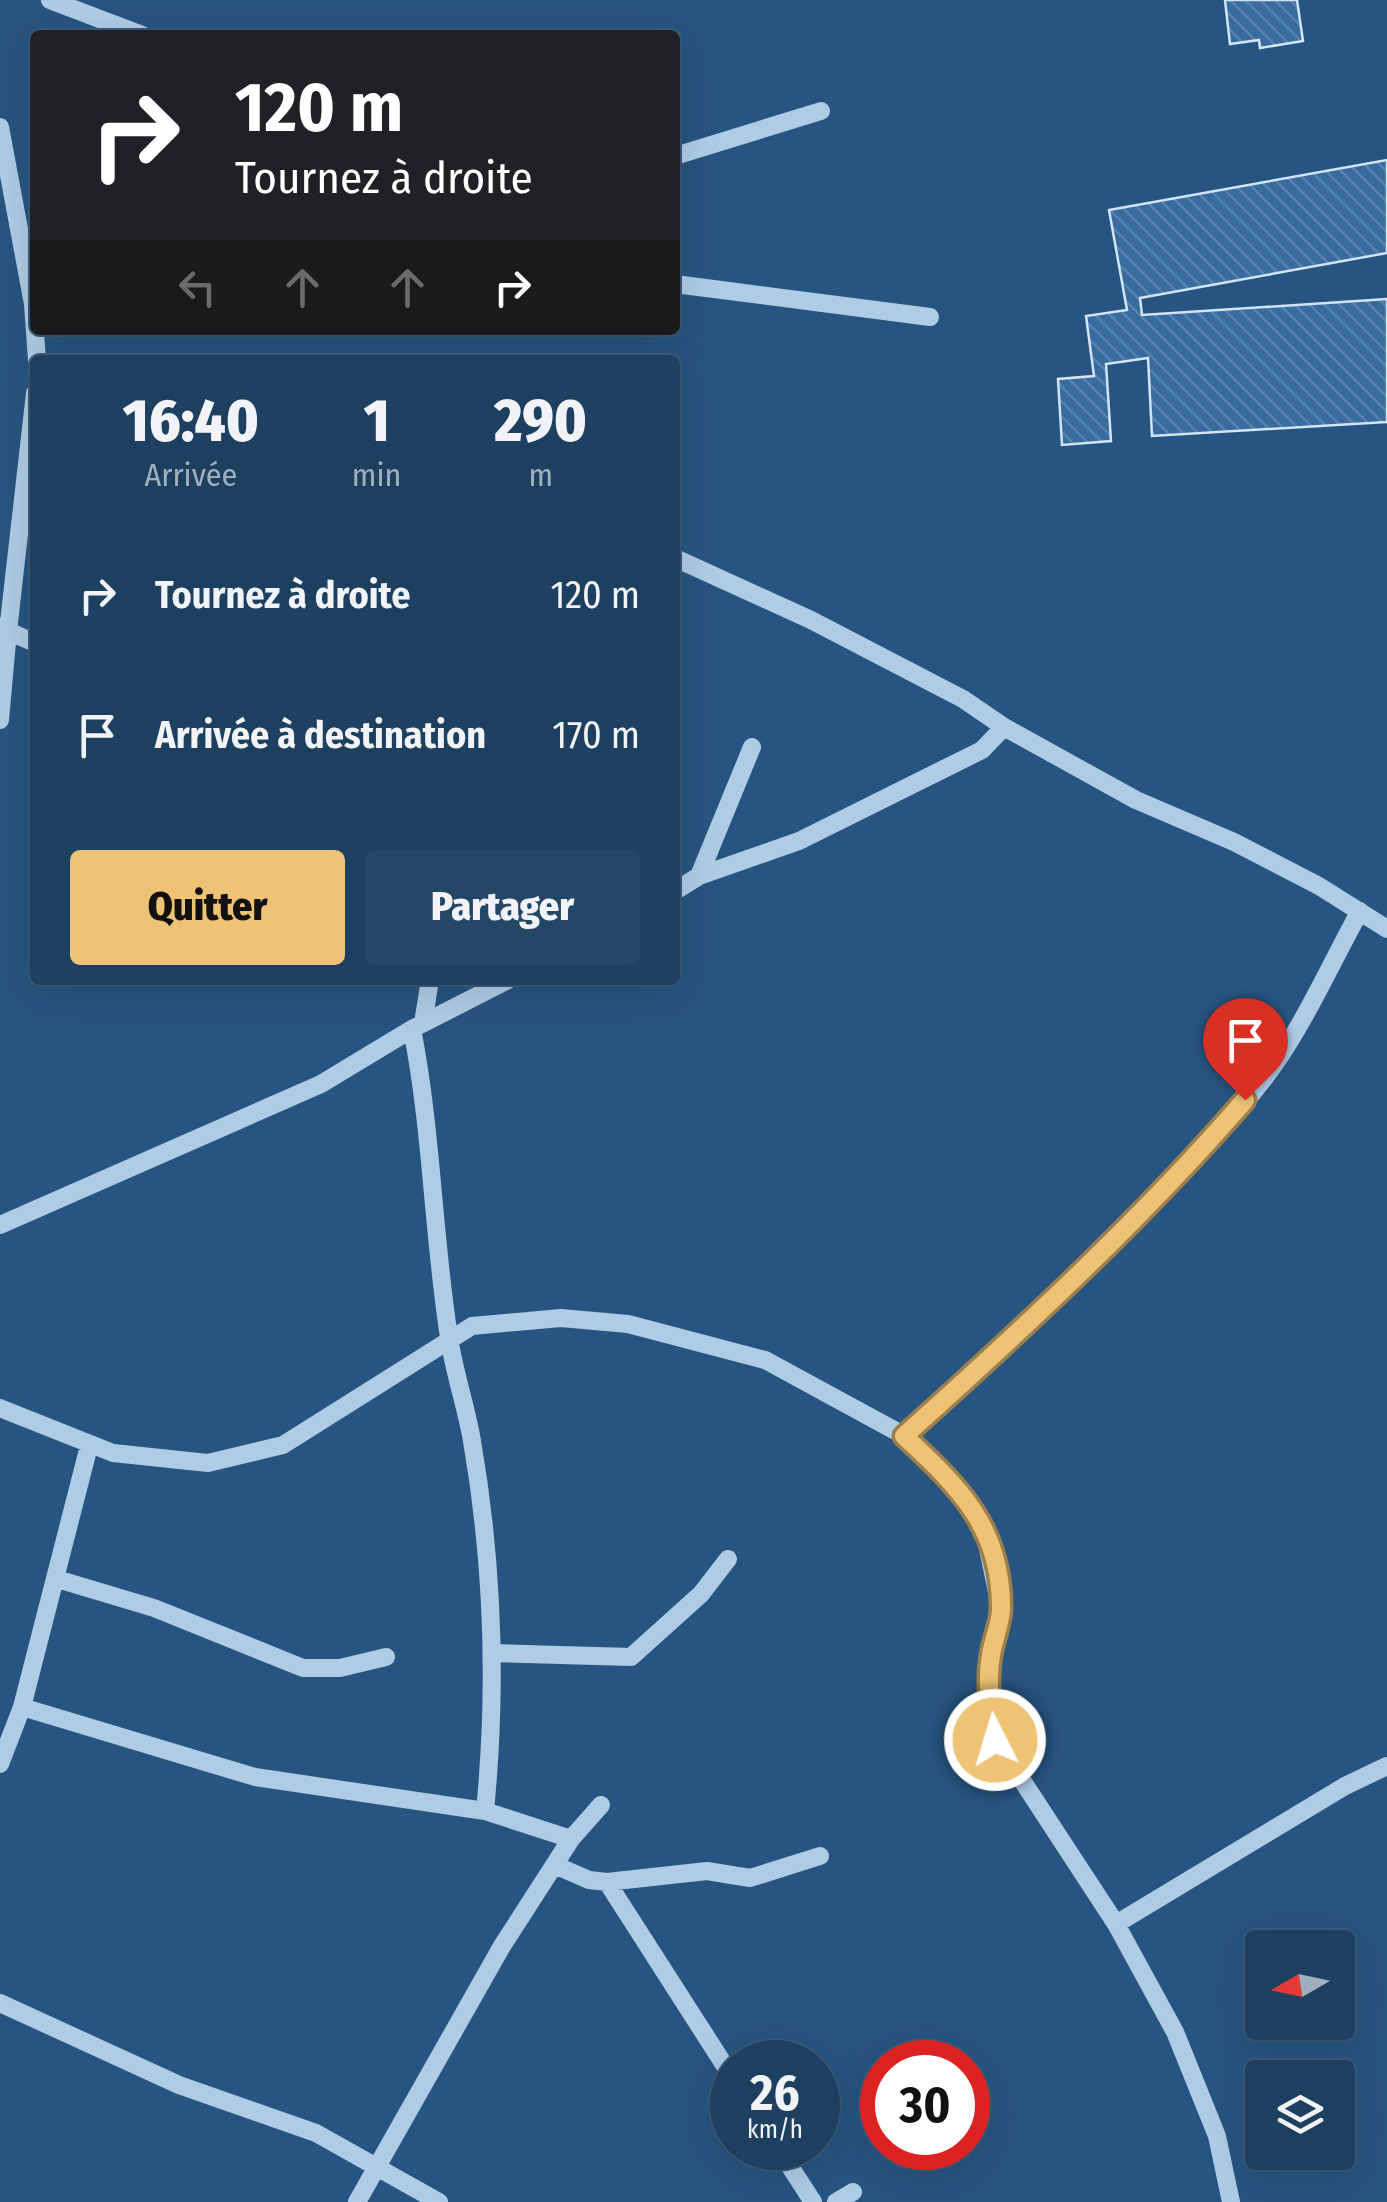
<!DOCTYPE html>
<html lang="fr">
<meta charset="utf-8">
<style>
body{margin:0;font-family:"Fira Sans Condensed",sans-serif;background:#254767;color:#f1f3f6;height:100vh;display:flex;flex-direction:column;font-size:38px;white-space:nowrap}
*{box-sizing:border-box;margin:0}
p{font-size:32px;color:#a0afbd}
.icon{flex:none;width:55px;height:55px;fill:none;stroke:currentColor;stroke-width:2;stroke-linecap:round;stroke-linejoin:round}
.map{position:relative;flex:1;overflow:hidden}
.panel{position:absolute;left:30px;top:355px;width:650px;height:630px;display:flex;flex-direction:column;background:#1d4061;border-radius:10px;box-shadow:0 10px 40px #0002,0 0 0 2px #3b5976}
.panel>*{flex:none}
.banner{position:absolute;left:30px;top:30px;width:650px;height:305px;border-radius:10px;box-shadow:0 10px 40px #0002,0 0 0 2px #3b5976;background:#202124;color:#fff;overflow:hidden}
.needle{width:65px;rotate:261deg}
.buttons{position:absolute;left:1245px;top:1930px;display:grid;gap:20px}
.buttons a{display:grid;place-items:center;width:110px;height:110px;border-radius:10px;background:#1d4061;box-shadow:0 10px 40px #0002,0 0 0 2px #3b5976;font-size:50px}
.speed{position:absolute;left:710px;top:2040px;display:flex;gap:20px;font-size:50px;font-weight:700;text-align:center}
.speed>*{display:grid;place-content:center;width:130px;height:130px;border-radius:50%;background:#1d4061;box-shadow:0 10px 40px #0002,0 0 0 2px #3b5976;line-height:1}
.speed small{font-size:25px;font-weight:400}
.speed .limit{border:15px solid #d22;background:#fff;color:#111}
.pin{position:absolute;display:grid;place-items:center;width:85px;height:85px;color:#fff;margin:-102px -42px;border-radius:50% 50% 50% 0;rotate:-45deg;box-shadow:0 0 10px #0007}
.pin .icon{rotate:45deg}
.me{position:absolute;width:110px;margin:-55px;rotate:355deg;stroke-linejoin:round;filter:drop-shadow(0 0 8px #0008)}
.turn{display:flex;align-items:center;gap:35px;height:210px;padding:0 40px;font-size:45px}
.turn .icon{width:130px;height:130px;stroke-width:2.5}
.turn b{display:block;font-size:70px;line-height:85px}
.lanes{display:flex;align-items:center;height:95px;padding:0 40px;background:#0003;justify-content:center;gap:50px;direction:ltr}
.lanes .off{opacity:.35}
.eta{display:flex;justify-content:space-evenly;align-items:center;height:170px;text-align:center}
.eta b{font-size:60px;font-weight:800;line-height:70px}
.primary-button{display:flex;gap:20px;margin-top:auto;padding:20px 40px}
.primary-button a{flex:1;height:115px;border-radius:10px;background:#eec375;color:#111;font-size:40px;font-weight:800;line-height:115px;text-align:center}
.primary-button a+a{background:#254767;color:#f1f3f6}
ul{padding:0;list-style:none}
li{display:flex;align-items:center;gap:30px;height:140px;padding:0 40px}
li div{flex:1}
li b{display:block;font-size:38px}
li em{font-style:normal}
.map>svg:first-child{display:block}
.building{fill:url(#building-back-hatch);stroke:#d2e4f5;stroke-width:2.5}
.lines{fill:none;stroke-linecap:round;stroke-linejoin:round}
.minor{stroke:#afcce6;stroke-width:18}
.route-casing{stroke:#9b7f4c;stroke-width:25}
.route{stroke:#eec375;stroke-width:18}
</style>
<div class="map">
<svg width="1387" height="2202" viewBox="0 0 1387 2202">
<defs>
<pattern id="building-back-hatch" width="6" height="6" patternUnits="userSpaceOnUse" patternTransform="scale(2.5)"><rect width="6" height="6" fill="#386c9e"/><path d="M-1 5l2 2M0 0l6 6M5-1l2 2" fill="none" stroke="#5682ad"/></pattern>
</defs>
<rect width="100%" height="100%" fill="#275581"/>
<!-- building -->
<path class="building" d="M1225,0H1297L1303,41L1260,48L1259,40L1230,44Z
M1387,160V253L1140,298L1142,315L1387,299V422L1152,436L1148,358L1106,364L1111,441L1062,445L1058,379L1094,376L1086,316L1127,310L1109,210Z"/>
<g class="lines">
<!-- minor -->
<path class="minor" d="M50,0L142,35
M0,127L33,304L37,360
M675,156L821,111
M675,284L930,317
M675,558L811,620L963,699L1004,727L1136,800L1234,842L1319,886L1387,929
M0,627L8,631L35,393
M0,720L8,631L35,643
M699,876L752,747
M675,891L699,876L799,841L982,750L1004,727
M423,1023L430,980
M412,1029C432,1131 433,1235 449,1337C454,1372 466,1406 472,1441C493,1563 497,1688 485,1811
M0,1225L321,1084L412,1029L508,980
M0,1408L113,1453L208,1463L283,1445L472,1326L561,1318L628,1324L765,1360L903,1435L957,1485L982,1520L1001,1611L990,1660L995,1739L1116,1924L1175,2032L1217,2136L1231,2202
M903,1435C1027,1326 1165,1206 1266,1076C1302,1029 1331,963 1360,911
M57,1579L154,1608L303,1668H340L386,1657
M492,1653L631,1657L701,1594L728,1559
M22,1707L255,1777L485,1811L571,1839
M0,1764L22,1707L89,1446
M557,1866L589,1880L607,1882L707,1871L750,1878L820,1856
M607,1882L732,2077
M1116,1924L1345,1786L1387,1766
M0,2003L179,2085L316,2133L439,2202
M778,2148L813,2202
M357,2202L502,1946L571,1839L601,1805
M836,2202L853,2192"/>
</g>
<g class="lines">
<!-- route casing -->
<g class="route-casing">
<path id="route" d="M995,1740C991,1713 986,1682 991,1655C993,1641 1000,1625 1001,1610C1002,1528 959,1487 904,1436C1023,1329 1140,1221 1245,1100"/>
</g>
<!-- route -->
<use href="#route" class="route"/>
</g>
</svg>
<div class="buttons">
<a><svg class="needle" viewBox="-14 -14 28 28"><path d="M0-13l5 13h-10z" fill="#e53935"/><path d="M0 13l5-13h-10z" fill="#a0afbd"/></svg></a>
<a><svg class="icon" aria-label="layers" viewBox="0 0 24 24"><path d="M12 4l9 5-9 5-9-5zM3 14l9 5 9-5"/></svg></a>
</div>
<div class="speed"><div>26<small>km/h</small></div><div class="limit">30</div></div>
<div class="pin" style="left:1245px;top:1100px;background:#d93025"><svg class="icon" aria-label="arrive" viewBox="0 0 24 24"><path d="M6 21V4h12l-3 4 3 4H6"/></svg></div>
<svg class="me" style="left:995px;top:1740px" viewBox="-20 -20 40 40"><circle r="17" fill="#eec375" stroke="#fff" stroke-width="3"/><path d="M0-11L8 9 0 5-8 9z" fill="#fff"/></svg>
<div class="banner">
<div class="turn"><svg class="icon" aria-label="right" viewBox="0 0 24 24"><path d="M7 20v-9h11M14 6l5 5-5 5"/></svg><div><b>120 m</b>Tournez à droite</div></div>
<div class="lanes"><svg class="icon off" aria-label="left" viewBox="0 0 24 24"><path d="M17 20v-9H6M10 6l-5 5 5 5"/></svg><svg class="icon off" aria-label="ahead" viewBox="0 0 24 24"><path d="M12 20V5M6 11l6-6 6 6"/></svg><svg class="icon off" aria-label="ahead" viewBox="0 0 24 24"><path d="M12 20V5M6 11l6-6 6 6"/></svg><svg class="icon" aria-label="right" viewBox="0 0 24 24"><path d="M7 20v-9h11M14 6l5 5-5 5"/></svg></div>
</div>
<section class="panel">
<div class="eta">
<div><b>16:40</b><p>Arrivée</p></div>
<div><b>1</b><p>min</p></div>
<div><b>290</b><p>m</p></div>
</div>
<ul>
<li><svg class="icon" aria-label="right" viewBox="0 0 24 24"><path d="M7 20v-9h11M14 6l5 5-5 5"/></svg><div><b>Tournez à droite</b></div><em>120 m</em></li>
<li><svg class="icon" aria-label="arrive" viewBox="0 0 24 24"><path d="M6 21V4h12l-3 4 3 4H6"/></svg><div><b>Arrivée à destination</b></div><em>170 m</em></li>
</ul>
<div class="primary-button"><a>Quitter</a><a>Partager</a></div>
</section>
</div>
